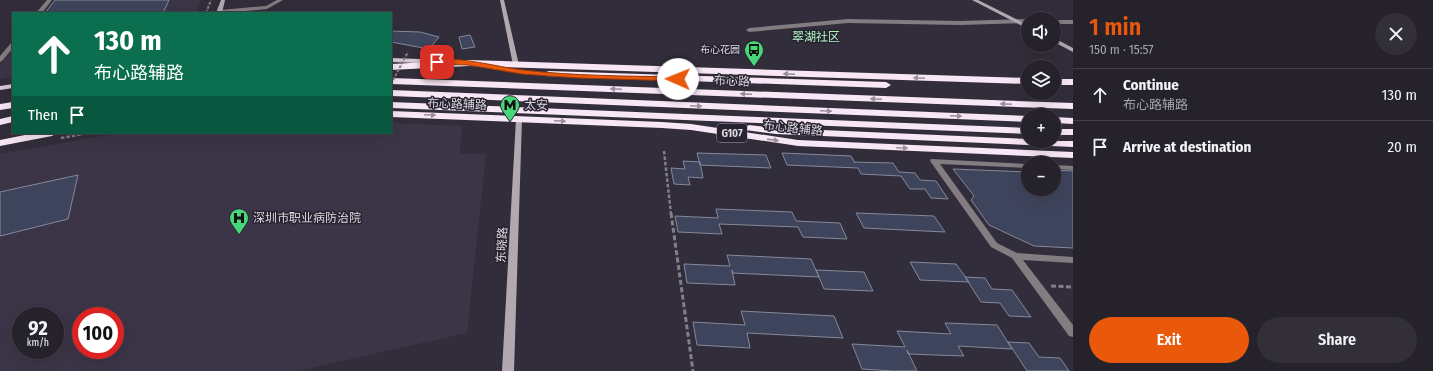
<!DOCTYPE html>
<meta charset="utf-8">
<style>
body{margin:0;font-family:"Fira Sans Condensed","Noto Sans SC",sans-serif;background:#322f38;color:#f1f3f6;height:100vh;display:flex;flex-direction:column;font-size:15px;white-space:nowrap}
*{box-sizing:border-box;margin:0}
p{font-size:13px;color:#a4a4a9}
.icon{flex:none;width:22px;height:22px;fill:none;stroke:currentColor;stroke-width:2;stroke-linecap:round;stroke-linejoin:round}
.map{position:relative;flex:1;overflow:hidden}
.panel{display:flex;flex-direction:column;background:#26222c;width:360px}
.panel>*{flex:none}
.hud{position:absolute;left:12px;top:12px;width:380px;height:122px;border-radius:0px;box-shadow:0 4px 16px #0002,0 0 0 1px #423f48;background:#0b6e4f;color:#fff;overflow:hidden}
.controls{position:absolute;left:1021px;top:12px;display:grid;gap:8px}
.controls a{display:grid;place-items:center;width:40px;height:40px;border-radius:50%;background:#26222c;box-shadow:0 4px 16px #0002,0 0 0 1px #423f48;font-size:20px}
.speed{position:absolute;left:12px;top:307px;display:flex;gap:8px;font-size:20px;font-weight:700;text-align:center}
.speed>*{display:grid;place-content:center;width:52px;height:52px;border-radius:50%;background:#26222c;box-shadow:0 4px 16px #0002,0 0 0 1px #423f48;line-height:1}
.speed small{font-size:10px;font-weight:400}
.speed .limit{border:6px solid #d22;background:#fff;color:#111}
.pin{position:absolute;display:grid;place-items:center;width:34px;height:34px;color:#fff;margin:-17px;border-radius:8px;box-shadow:0 2px 6px #0006}
.me{position:absolute;width:44px;margin:-22px;rotate:271deg;stroke-linejoin:round;filter:drop-shadow(0 0 3px #0008)}
.turn{display:flex;align-items:center;gap:14px;height:84px;padding:0 16px;font-size:18px}
.turn .icon{width:52px;height:52px;stroke-width:2.5}
.turn b{display:block;font-size:28px;line-height:34px}
.then{display:flex;align-items:center;height:38px;padding:0 16px;background:#0003;gap:8px;font-size:15px}
.round{display:grid;place-items:center;flex:none;width:42px;height:42px;border-radius:21px;background:#322f38}
.headline{display:flex;align-items:center;justify-content:space-between;height:68px;padding:0 16px}
h1{font-size:24px;font-weight:600;line-height:30px;color:#ea580c}
.cta{display:flex;gap:8px;margin-top:auto;padding:8px 16px}
.cta a{flex:1;height:46px;border-radius:24px;background:#ea580c;color:#fff;font-size:16px;font-weight:600;line-height:46px;text-align:center}
.cta a+a{background:#322f38;color:#f1f3f6}
ul{padding:0;list-style:none}
li{display:flex;align-items:center;gap:12px;height:52px;padding:0 16px;border-top:1px solid #423f48}
li div{flex:1}
li b{display:block;font-size:15px}
li em{font-style:normal}
main{display:flex;flex:1;min-height:0}
.map>svg:first-child{display:block}
.built{fill:#3c3547;fill-rule:evenodd}
.building{fill:#3e445c;stroke:#858999}
.lines{fill:none;stroke-linecap:round;stroke-linejoin:round}
.path-far2{stroke:#837f8a;stroke-width:2;stroke-dasharray:3 1.5;stroke-linecap:butt}
.path-far1{stroke:#837f8a;stroke-width:2.5;stroke-dasharray:3.5 2;stroke-linecap:butt}
.path{stroke:#837f8a;stroke-width:3;stroke-dasharray:5 2.5;stroke-linecap:butt}
.lane{fill:#837c81;fill-rule:evenodd}
.street{fill:#837c81;fill-rule:evenodd}
.secondary{fill:#b2a8b0;fill-rule:evenodd}
.primary{fill:#d7c9d3;fill-rule:evenodd}
.highway{fill:#f8e7f4;fill-rule:evenodd}
.path-bridge{stroke:#837f8a;stroke-width:2;stroke-dasharray:3 1.5;stroke-linecap:butt}
.oneway{fill:#9a8f9c}
.route{fill:#ea580c;stroke:#983908}
.labels{text-anchor:middle;dominant-baseline:central;stroke-width:3;stroke-linejoin:round;paint-order:stroke}
.far-poi-label{font-size:10px;fill:#dcd8e1;stroke:#282330;text-anchor:end}
.shield{fill:#282330;stroke:#a6a2ac;stroke-width:1}
.shield-label{font-size:11px;font-weight:bold;fill:#dcd8e1}
.far-quarter-label{font-size:12px;fill:#b0f5c0;stroke:#282330}
.street-label{font-size:12px;fill:#dcd8e1;stroke:#282330}
.poi-label{font-size:12px;fill:#dcd8e1;stroke:#282330;text-anchor:start}
</style>
<main>
<div class="map">
<svg width="1073" height="371" viewBox="0 0 1073 371">
<rect width="100%" height="100%" fill="#322d3a"/>
<!-- built -->
<path class="built" d="M54,0H201L197,13H43Z
M13,49V77L0,79V65Z
M391,123L462,126L460,154H486L467,333L297,371H0V154L119,133H391ZM21,316H55V350H21ZM81,316H115V350H81Z"/>
<!-- building -->
<path class="building" d="M55,0H169L163,13H45Z
M391,31L420,32L439,37L429,49L391,42Z
M470,35L475,47L462,49L459,37Z
M697,153L766,155L771,168L700,165Z
M782,153L851,156L855,163L854,162L893,163L899,172L915,173L920,180L936,181L948,199L931,198L925,189H910L901,176L861,174L858,168L787,165Z
M683,161L700,162L703,178L688,177L690,185L674,184L671,168L685,169Z
M953,169L1028,172V189H1054V170L1073,171V248L1034,246L989,225L971,200L974,196Z
M78,175L68,219L0,236V192Z
M716,209L792,212L796,221L840,223L847,239L803,237L798,227L719,224L722,234L678,232L675,216L718,218Z
M856,213L934,216L945,232L864,228Z
M727,255L811,259L819,277L732,273V270L735,285L687,283L684,264L730,266Z
M910,262L956,264L969,282L920,280Z
M816,270L864,272L873,291L824,289Z
M965,277L985,278L992,289L1012,290L1031,317L1009,316L1000,303L981,302Z
M741,311L834,316L843,338L747,333L750,348L697,345L693,322L745,325Z
M945,323L997,325L1012,349L958,346L964,356L908,354L907,350L917,371H893L862,369L852,344L905,347L897,331L951,334Z
M1008,342L1029,343L1039,357L1060,358L1069,371H1027Z"/>
<g class="lines">
<!-- path-far2 -->
<path class="path-far2" d="M206,13L211,0"/>
<!-- path-far1 -->
<path class="path-far1" d="M61,138L89,133
M664,151L671,214"/>
<!-- path -->
<path class="path" d="M671,213L693,371
M1051,286L1073,287"/>
<!-- lane -->
<path class="lane" d="M47,0H52L42,13H36Z
M277,0H283L267,9L225,13L217,12L220,10L266,6Z
M13,42V48L2,61L0,62V56L11,43Z"/>
<!-- street -->
<path class="street" d="M848,19L960,21L1028,19V23L960,25L848,23L749,32L746,30L749,28Z
M1054,20H1073V24H1054Z
M931,159L1028,164V168L940,164L997,243L1017,253L1073,257V263L1023,260L1073,325V337L1069,336L1012,258L991,247L930,161Z
M1054,165L1073,166V170L1054,169Z"/>
<!-- secondary -->
<path class="secondary" d="M221,0H225L222,13H216Z
M500,0H504L519,65L518,66H514L513,65Z
M972,0H978L1028,25V29Z
M1054,38L1073,48V52L1054,42Z
M519,117L522,119L514,371H502L516,119Z"/>
<!-- primary -->
<path class="primary" d="M391,58L448,60L452,62L448,64L391,62Z
M13,84V88L0,90V86Z"/>
<!-- highway -->
<path class="highway" d="M468,60L1028,78V84L468,66L391,70V64Z
M549,71L886,82L891,85L886,88L546,76L544,74L546,72Z
M391,78L1073,103V109L391,84Z
M1054,79H1073V85H1054Z
M391,90L1028,116V122L391,96Z
M13,102V108L0,110V104Z
M391,102L1028,128V134L391,108Z
M391,111L662,122L691,124L798,140L1073,152V158L798,146L691,130L662,128L391,117Z
M13,116V122L0,125V119Z
M1054,117L1073,118V124L1054,123Z
M749,125L776,128L1028,139V141H1073V147L776,134L745,130L744,128Z
M1054,129H1073V135H1054Z
M35,133H57L52,136L0,146V140Z"/>
<!-- path-bridge -->
<path class="path-bridge" d="M391,84L408,52"/>
</g>
<!-- one-way arrows -->
<defs><path id="oneway-solid" d="M-6-.8H1V-3.2L6.5 0L1 3.2V.8H-6Z"/></defs>
<g class="oneway">
<use href="#oneway-solid" transform="translate(789 74) rotate(-178)"/>
<use href="#oneway-solid" transform="translate(919 78) rotate(-178)"/>
<use href="#oneway-solid" transform="translate(616 89) rotate(-178)"/>
<use href="#oneway-solid" transform="translate(746 94) rotate(-178)"/>
<use href="#oneway-solid" transform="translate(876 99) rotate(-178)"/>
<use href="#oneway-solid" transform="translate(1006 104) rotate(-178)"/>
<use href="#oneway-solid" transform="translate(696 106) rotate(2)"/>
<use href="#oneway-solid" transform="translate(826 111) rotate(2)"/>
<use href="#oneway-solid" transform="translate(430 115) rotate(2)"/>
<use href="#oneway-solid" transform="translate(956 116) rotate(2)"/>
<use href="#oneway-solid" transform="translate(560 121) rotate(2)"/>
<use href="#oneway-solid" transform="translate(773 140) rotate(8)"/>
<use href="#oneway-solid" transform="translate(902 148) rotate(3)"/>
</g>
<!-- route -->
<path class="route" d="M435,60C459,56 497,67 523,70C574,76 626,76 678,77L682,79L678,81L578,78L522,74L468,65L437,64L435,63Z"/>
<!-- icons -->
<defs>
<g id="bus-pin" transform="scale(1)"><path d="M0 17L-7.5 6A9.5 9.5 0 1 1 7.5 6Z" fill="#46d779" stroke="#282330"/><path d="M-5-6H5V4H4V6H2V4H-2V6H-4V4H-5ZM-3.5-4V0h7V-4ZM-3.5 1.2v1.5H-2V1.2ZM2 1.2v1.5H3.5V1.2Z" fill="#111"/></g>
<g id="metro-pin" transform="scale(1)"><path d="M0 17L-7.5 6A9.5 9.5 0 1 1 7.5 6Z" fill="#46d779" stroke="#282330"/><path d="M-5.5 5V-5H-3L0 0L3-5H5.5V5H3V-.5L0 4L-3-.5V5Z" fill="#111"/></g>
<g id="hospital-pin" transform="scale(1)"><path d="M0 17L-7.5 6A9.5 9.5 0 1 1 7.5 6Z" fill="#46d779" stroke="#282330"/><path d="M-5-5h3v3.5h4V-5h3V5h-3V1.5h-4V5h-3Z" fill="#111"/></g>
</defs>
<g fill-rule="evenodd">
<use href="#bus-pin" x="754" y="50"/>
<use href="#metro-pin" x="510" y="105"/>
<use href="#hospital-pin" x="239" y="218"/>
</g>
<g class="labels">
<!-- far-poi labels -->
<g class="far-poi-label">
<text x="740" y="50">布心花园</text>
</g>
<!-- shield labels -->
<rect class="shield" x="717" y="124" width="30" height="18" rx="3"/>
<g class="shield-label">
<text x="732" y="133">G107</text>
</g>
<!-- far-quarter labels -->
<g class="far-quarter-label">
<text x="816" y="37">翠湖社区</text>
</g>
<!-- street labels -->
<g class="street-label">
<text transform="translate(732 81) rotate(2)">布心路</text>
<text transform="translate(457 104) rotate(2)">布心路辅路</text>
<text transform="translate(793 128) rotate(6)">布心路辅路</text>
<text transform="translate(502 245) rotate(-87)">东晓路</text>
</g>
<!-- poi labels -->
<g class="poi-label">
<text x="524" y="105">太安</text>
<text x="253" y="218">深圳市职业病防治院</text>
</g>
</g>
</svg>
<div class="controls">
<a><svg class="icon" aria-label="sound" viewBox="0 0 24 24"><path d="M4 9h4l5-4v14l-5-4H4zM17 9q2 3 0 6"/></svg></a>
<a><svg class="icon" aria-label="layers" viewBox="0 0 24 24"><path d="M12 4l9 5-9 5-9-5zM3 14l9 5 9-5"/></svg></a>
<a>+</a>
<a>−</a>
</div>
<div class="speed"><div>92<small>km/h</small></div><div class="limit">100</div></div>
<div class="pin" style="left:437px;top:62px;background:#d93025"><svg class="icon" aria-label="arrive" viewBox="0 0 24 24"><path d="M6 21V4h12l-3 4 3 4H6"/></svg></div>
<svg class="me" style="left:678px;top:79px" viewBox="-20 -20 40 40"><circle r="19" fill="#fff"/><path d="M0-13L10 11 0 6-10 11z" fill="#ea580c"/></svg>
<div class="hud">
<div class="turn"><svg class="icon" aria-label="ahead" viewBox="0 0 24 24"><path d="M12 20V5M6 11l6-6 6 6"/></svg><div><b>130 m</b>布心路辅路</div></div>
<div class="then">Then<svg class="icon" aria-label="arrive" viewBox="0 0 24 24"><path d="M6 21V4h12l-3 4 3 4H6"/></svg></div>
</div>
</div>
<section class="panel">
<div class="headline"><div><h1>1 min</h1><p>150 m · 15:57</p></div><a class="round"><svg class="icon" aria-label="close" viewBox="0 0 24 24"><path d="M6 6l12 12M18 6L6 18"/></svg></a></div>
<ul>
<li><svg class="icon" aria-label="ahead" viewBox="0 0 24 24"><path d="M12 20V5M6 11l6-6 6 6"/></svg><div><b>Continue</b><p>布心路辅路</p></div><em>130 m</em></li>
<li><svg class="icon" aria-label="arrive" viewBox="0 0 24 24"><path d="M6 21V4h12l-3 4 3 4H6"/></svg><div><b>Arrive at destination</b></div><em>20 m</em></li>
</ul>
<div class="cta"><a>Exit</a><a>Share</a></div>
</section>
</main>
